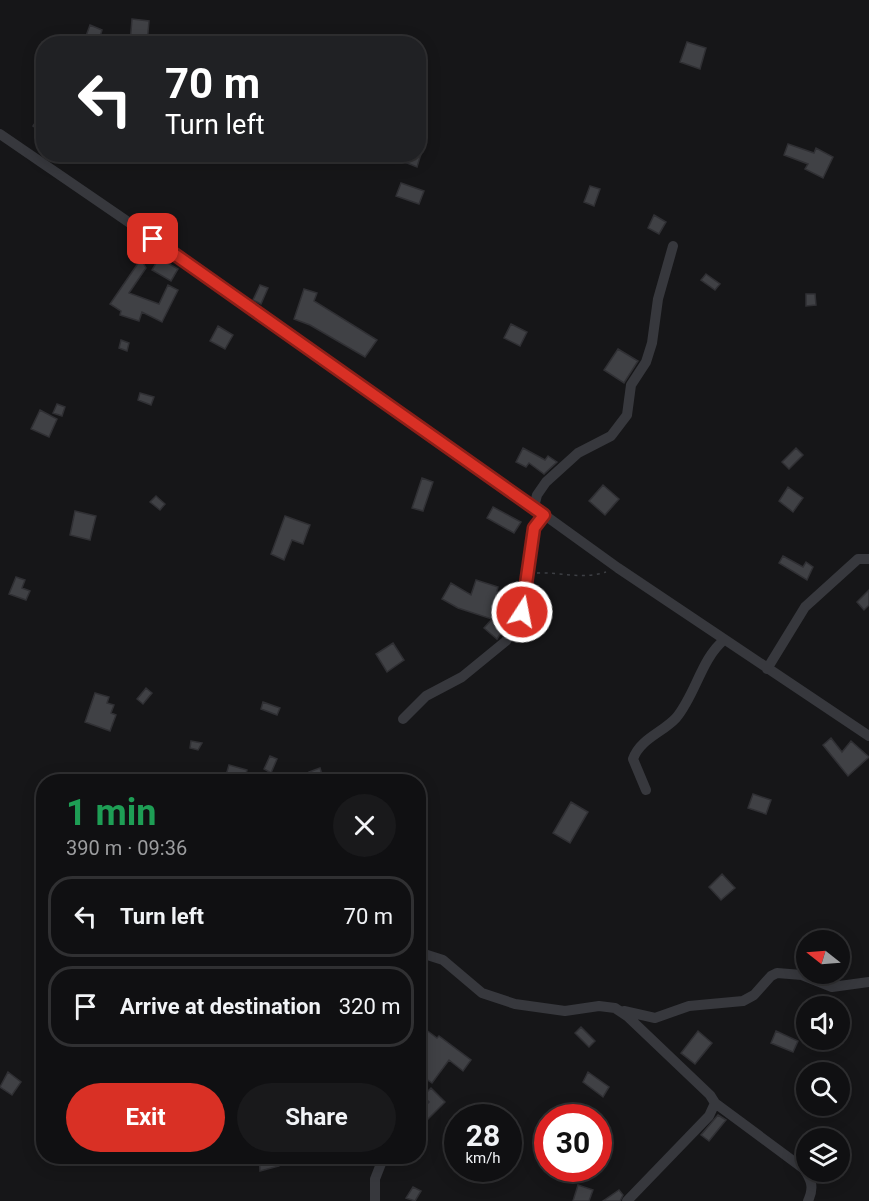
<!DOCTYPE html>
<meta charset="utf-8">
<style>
body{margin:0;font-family:Roboto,sans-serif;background:#19191b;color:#f1f3f6;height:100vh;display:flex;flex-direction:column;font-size:22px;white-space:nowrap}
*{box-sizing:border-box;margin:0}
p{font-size:20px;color:#9c9d9f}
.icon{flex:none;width:33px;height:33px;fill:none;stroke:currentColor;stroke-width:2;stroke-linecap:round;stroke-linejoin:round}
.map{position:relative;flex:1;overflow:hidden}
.side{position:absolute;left:36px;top:774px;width:390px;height:390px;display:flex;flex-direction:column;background:#101012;border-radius:24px;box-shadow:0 3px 15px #0003,0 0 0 2px #303032}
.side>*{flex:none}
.hud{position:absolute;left:36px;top:36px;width:390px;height:126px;border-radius:24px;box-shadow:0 3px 15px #0003,0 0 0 2px #303032;background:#202124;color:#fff;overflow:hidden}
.needle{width:39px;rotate:287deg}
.tools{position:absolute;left:796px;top:930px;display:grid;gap:12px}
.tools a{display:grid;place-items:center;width:54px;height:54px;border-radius:50%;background:#101012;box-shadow:0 3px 15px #0003,0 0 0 2px #303032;font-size:30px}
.speed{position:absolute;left:444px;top:1104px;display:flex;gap:12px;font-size:30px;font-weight:700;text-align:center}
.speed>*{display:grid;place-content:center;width:78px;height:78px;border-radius:50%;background:#101012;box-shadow:0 3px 15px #0003,0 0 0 2px #303032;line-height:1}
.speed small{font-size:15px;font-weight:400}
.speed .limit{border:9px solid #d22;background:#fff;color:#111}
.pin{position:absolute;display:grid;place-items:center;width:51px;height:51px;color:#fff;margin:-26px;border-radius:12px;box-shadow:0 3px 9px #0006}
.me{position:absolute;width:66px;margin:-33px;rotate:11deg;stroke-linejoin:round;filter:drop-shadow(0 0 4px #0008)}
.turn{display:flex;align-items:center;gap:21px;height:126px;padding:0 30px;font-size:27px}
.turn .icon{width:78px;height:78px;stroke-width:2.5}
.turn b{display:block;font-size:42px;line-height:51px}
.round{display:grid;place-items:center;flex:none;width:63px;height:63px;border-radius:32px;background:#19191b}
.head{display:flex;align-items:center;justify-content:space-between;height:102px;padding:0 30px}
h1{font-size:36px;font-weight:700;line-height:45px;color:#1e9e55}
.button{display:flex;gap:12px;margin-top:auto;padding:12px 30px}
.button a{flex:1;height:69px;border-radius:36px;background:#d93025;color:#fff;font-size:24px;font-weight:700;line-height:69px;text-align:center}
.button a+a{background:#19191b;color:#f1f3f6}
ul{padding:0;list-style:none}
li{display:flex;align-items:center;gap:18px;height:81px;margin:0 12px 9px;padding:0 18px;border:3px solid #303032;border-radius:24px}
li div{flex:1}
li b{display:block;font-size:22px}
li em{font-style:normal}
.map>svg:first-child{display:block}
.building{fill:#404145;stroke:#303034;stroke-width:1.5}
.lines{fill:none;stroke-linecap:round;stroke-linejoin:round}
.path{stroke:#3d3f44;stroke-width:1.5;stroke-dasharray:3 4.5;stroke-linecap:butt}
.minor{stroke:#37383d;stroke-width:10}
.route-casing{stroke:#8d1f18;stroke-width:15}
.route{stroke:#d93025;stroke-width:10}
</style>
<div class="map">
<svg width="869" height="1201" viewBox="0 0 869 1201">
<rect width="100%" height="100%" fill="#161618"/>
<!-- building -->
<path class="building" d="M132,19L149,21L147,44H130Z
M90,25L102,30L99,40L86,36Z
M687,42L706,48L700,69L680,62Z
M44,109V127L40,131L33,126Z
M788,144L814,153L816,148L833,157L823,178L805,169L808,164L784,155Z
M385,154H421L417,167Z
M401,183L424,191L419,204L396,196Z
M590,186L600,189L594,206L584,202Z
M654,215L666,222L659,234L648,228Z
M159,258L178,269L171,281L152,270Z
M141,259L146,268L129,293L159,304L168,285L178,290L162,322L142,312L139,321L120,315L121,311L110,304Z
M706,274L720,284L715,290L701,280Z
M260,285L268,288L261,304L253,300Z
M304,289L317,293L314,301L377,340L365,357L310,325L294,319Z
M806,294H815L816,305L806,306Z
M511,324L527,332L520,346L504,338Z
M218,326L233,335L225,349L210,341Z
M121,340L129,343L127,351L119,348Z
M618,349L638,361L624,383L604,370Z
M140,393L154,397L151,405L138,400Z
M57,404L65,407L62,416L53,413Z
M40,410L57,419L49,437L31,429Z
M523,448L545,460L548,456L557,462L544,474L529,463L526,467L516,462Z
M796,448L803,455L789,469L782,462Z
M422,478L433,482L423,511L412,508Z
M603,485L619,499L605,515L589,501Z
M788,487L803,498L793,512L779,501Z
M156,496L165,504L160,510L150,502Z
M493,507L521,522L514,533L487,518Z
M75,511L96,516L90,540L70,535Z
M285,516L310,525L303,544L292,540L284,560L271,554Z
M783,556L803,567L806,562L813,567L807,580L779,563Z
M16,577L25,580L22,588L30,591L26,600L9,594Z
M476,580L498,587L497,591L514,601L516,599L515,610L497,639L484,628L492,619L458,608L442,599L451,583L471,595Z
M869,590V605L864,610L857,602Z
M393,643L404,660L387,672L376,654Z
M146,688L152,693L143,704L137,699Z
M95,693L109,697L107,703L114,705L111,713L116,715L110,731L85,722Z
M263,702L280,708L277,715L261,709Z
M831,738L842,752L851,741L869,757L848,776L823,745Z
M191,741L202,743L198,750L190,748Z
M270,756L277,759L271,773L264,769Z
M229,765L247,770L244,782H224Z
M320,768L324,782H312L309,772Z
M753,794L771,800L766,814L748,808Z
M571,802L588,812L570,843L553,833Z
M722,874L735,888L721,900L709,887Z
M581,1027L595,1041L589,1047L575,1033Z
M425,1029L437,1038L439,1036L471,1060L463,1071L449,1060L432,1083L418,1073V1037Z
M698,1031L712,1043L695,1064L681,1053Z
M776,1031L798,1041L793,1052L771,1043Z
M8,1072L21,1082L12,1095L0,1087Z
M588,1072L609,1087L603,1097L583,1082Z
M431,1088L445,1102L426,1121L418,1113L429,1102L423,1096Z
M718,1115L726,1120L709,1141L701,1135Z
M259,1156H278L279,1166L260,1171Z
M578,1185L593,1190L589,1201H573Z
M413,1187L421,1191L415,1201L406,1198Z
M619,1190L623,1195L620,1201H603Z"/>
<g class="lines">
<!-- path -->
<path class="path" d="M537,573C562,572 582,580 606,572"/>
<!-- minor -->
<path class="minor" d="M0,134L229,291L341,374L435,436L618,568L869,736
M534,507L537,495L546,482L578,453L611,436L627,415L631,385L646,362L652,343L658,299L673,246
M767,669L805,607L858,559H869
M403,719L426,696L462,677L506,641L522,612L534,528L544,515
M646,790L633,759C640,739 662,733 676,718C696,694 701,659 724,640
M418,952L443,960L482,993L515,1004L565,1011L599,1006L615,1008L627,1016L710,1095L715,1103L709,1116L627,1201
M624,1011L655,1018L689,1006L743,1001L754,995L771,976L777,973L802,975L832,987L869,982
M715,1103L804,1169C812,1181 814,1188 808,1201
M375,1201V1179L384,1156"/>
</g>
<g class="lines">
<!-- route casing -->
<g class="route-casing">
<path id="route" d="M153,239L544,515L534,528L522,612"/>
</g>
<!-- route -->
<use href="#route" class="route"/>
</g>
</svg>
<div class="tools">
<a><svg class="needle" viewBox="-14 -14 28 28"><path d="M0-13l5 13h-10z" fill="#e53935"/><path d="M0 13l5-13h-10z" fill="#9c9d9f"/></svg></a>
<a><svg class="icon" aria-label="sound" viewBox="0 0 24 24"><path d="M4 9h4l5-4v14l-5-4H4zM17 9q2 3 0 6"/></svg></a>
<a><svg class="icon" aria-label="search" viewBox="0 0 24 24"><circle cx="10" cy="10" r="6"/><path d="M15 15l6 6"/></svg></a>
<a><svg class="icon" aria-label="layers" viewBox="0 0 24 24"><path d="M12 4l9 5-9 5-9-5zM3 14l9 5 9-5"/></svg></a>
</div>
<div class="speed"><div>28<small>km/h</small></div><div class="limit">30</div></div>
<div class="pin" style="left:153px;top:239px;background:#d93025"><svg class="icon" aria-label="arrive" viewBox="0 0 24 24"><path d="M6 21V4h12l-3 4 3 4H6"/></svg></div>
<svg class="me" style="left:522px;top:612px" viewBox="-20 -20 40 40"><circle r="17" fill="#d93025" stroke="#fff" stroke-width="3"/><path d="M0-11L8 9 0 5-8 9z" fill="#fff"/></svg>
<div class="hud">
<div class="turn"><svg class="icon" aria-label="left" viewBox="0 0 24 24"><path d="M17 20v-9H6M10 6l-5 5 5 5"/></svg><div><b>70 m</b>Turn left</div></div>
</div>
<section class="side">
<div class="head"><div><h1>1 min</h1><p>390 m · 09:36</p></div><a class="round"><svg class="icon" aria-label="close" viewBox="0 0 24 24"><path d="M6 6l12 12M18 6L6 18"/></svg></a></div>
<ul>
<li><svg class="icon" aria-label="left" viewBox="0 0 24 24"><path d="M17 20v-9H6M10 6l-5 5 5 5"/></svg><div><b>Turn left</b></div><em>70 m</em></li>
<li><svg class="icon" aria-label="arrive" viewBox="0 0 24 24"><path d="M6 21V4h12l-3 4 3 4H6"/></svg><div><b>Arrive at destination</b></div><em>320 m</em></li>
</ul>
<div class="button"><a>Exit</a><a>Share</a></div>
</section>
</div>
